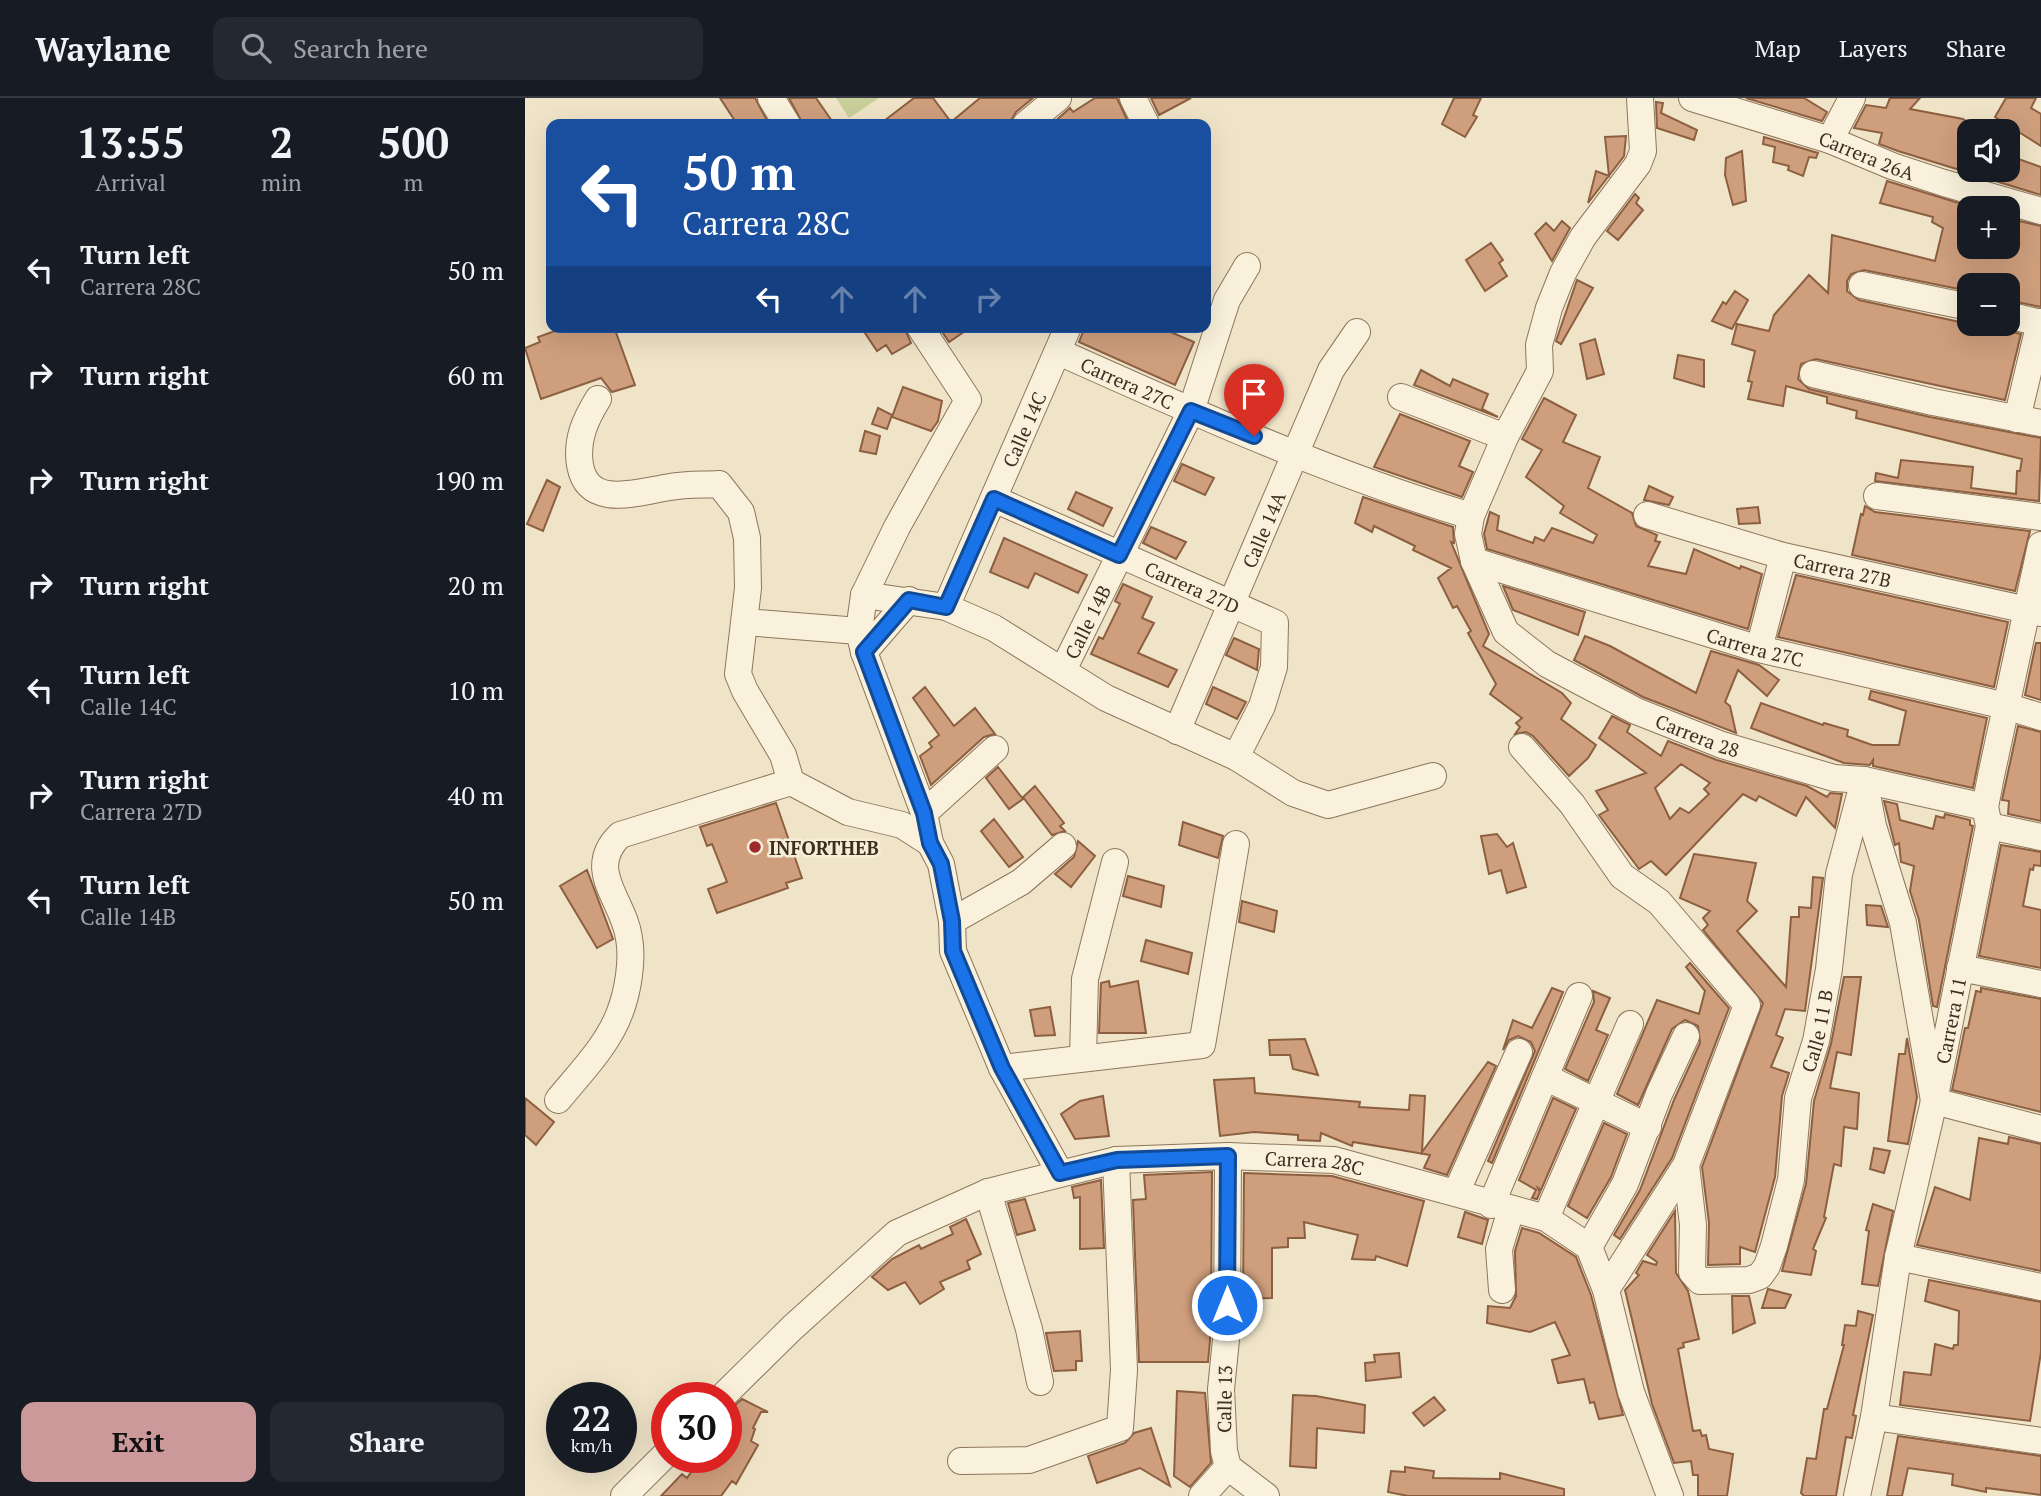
<!DOCTYPE html>
<meta charset="utf-8">
<style>
body{margin:0;font-family:"PT Serif",serif;background:#242831;color:#f1f3f6;height:100vh;display:flex;flex-direction:column;font-size:26px;white-space:nowrap}
*{box-sizing:border-box;margin:0}
p{font-size:23px;color:#9ea1a6}
.icon{flex:none;width:38px;height:38px;fill:none;stroke:currentColor;stroke-width:2;stroke-linecap:round;stroke-linejoin:round}
.map{position:relative;flex:1;overflow:hidden}
.panel{display:flex;flex-direction:column;background:#171b24;width:525px}
.panel>*{flex:none}
.hud{position:absolute;left:21px;top:21px;width:665px;height:214px;border-radius:14px;box-shadow:0 7px 28px #0002;background:#1a4fa0;color:#fff;overflow:hidden}
.controls{position:absolute;left:1432px;top:21px;display:grid;gap:14px}
.controls a{display:grid;place-items:center;width:63px;height:63px;border-radius:14px;background:#171b24;box-shadow:0 7px 28px #0002;font-size:35px}
.speed{position:absolute;left:21px;top:1284px;display:flex;gap:14px;font-size:35px;font-weight:700;text-align:center}
.speed>*{display:grid;place-content:center;width:91px;height:91px;border-radius:50%;background:#171b24;box-shadow:0 7px 28px #0002;line-height:1}
.speed small{font-size:18px;font-weight:400}
.speed .limit{border:10px solid #d22;background:#fff;color:#111}
.pin{position:absolute;display:grid;place-items:center;width:60px;height:60px;color:#fff;margin:-72px -30px;border-radius:50% 50% 50% 0;rotate:-45deg;box-shadow:0 0 7px #0007}
.pin .icon{rotate:45deg}
.me{position:absolute;width:77px;margin:-38px;rotate:0deg;stroke-linejoin:round;filter:drop-shadow(0 0 5px #0008)}
.turn{display:flex;align-items:center;gap:24px;height:147px;padding:0 21px;font-size:32px}
.turn .icon{width:91px;height:91px;stroke-width:2.5}
.turn b{display:block;font-size:49px;line-height:60px}
.lanes{display:flex;align-items:center;height:66px;padding:0 21px;background:#0003;justify-content:center;gap:35px;direction:ltr}
.lanes .off{opacity:.35}
.eta{display:flex;justify-content:space-evenly;align-items:center;height:119px;text-align:center}
.eta b{font-size:42px;font-weight:800;line-height:49px}
.action{display:flex;gap:14px;margin-top:auto;padding:14px 21px}
.action a{flex:1;height:80px;border-radius:14px;background:#cc999b;color:#111;font-size:28px;font-weight:800;line-height:80px;text-align:center}
.action a+a{background:#242831;color:#f1f3f6}
ul{padding:0;list-style:none}
li{display:flex;align-items:center;gap:21px;height:105px;padding:0 21px}
li div{flex:1}
li b{display:block;font-size:26px}
li em{font-style:normal}
header{display:flex;align-items:center;gap:42px;box-sizing:border-box;height:98px;padding:0 35px;background:#171b24;border-bottom:2px solid #363941}
header strong{font-size:33px}
nav{display:flex;gap:38px;margin-inline-start:auto;font-size:24px}
.search{width:490px;height:63px;background:#242831;display:flex;align-items:center;gap:18px;box-sizing:border-box;padding:0 24px;border-radius:14px;color:#9ea1a6;font-size:26px}
main{display:flex;flex:1;min-height:0}
.map>svg:first-child{display:block}
.green{fill:#c9cf9b}
.building{fill:#cf9f7d;stroke:#8d5f41;stroke-width:2;fill-rule:evenodd}
.lines{fill:none;stroke-linecap:round;stroke-linejoin:round}
.minor-casing{stroke:#8d765c;stroke-width:28}
.minor{stroke:#faf1dc;stroke-width:26}
.route-casing{stroke:#114b97;stroke-width:18}
.route{stroke:#1a73e8;stroke-width:12}
.poi-dot{fill:#9e2a2b;stroke:#f7eed8;stroke-width:2.5}
.labels{text-anchor:middle;dominant-baseline:central;stroke-width:5;stroke-linejoin:round;paint-order:stroke}
.street-label{font-size:19px;fill:#3d2e20;stroke:#f7eed8}
.poi-label{font-size:19px;font-weight:bold;fill:#3d2e20;stroke:#f7eed8;text-anchor:start}
</style>
<header>
<strong>Waylane</strong>
<div class="search"><svg class="icon" aria-label="search" viewBox="0 0 24 24"><circle cx="10" cy="10" r="6"/><path d="M15 15l6 6"/></svg>Search here</div>
<nav><a>Map</a><a>Layers</a><a>Share</a></nav>
</header>
<main>
<section class="panel">
<div class="eta">
<div><b>13:55</b><p>Arrival</p></div>
<div><b>2</b><p>min</p></div>
<div><b>500</b><p>m</p></div>
</div>
<ul>
<li><svg class="icon" aria-label="left" viewBox="0 0 24 24"><path d="M17 20v-9H6M10 6l-5 5 5 5"/></svg><div><b>Turn left</b><p>Carrera 28C</p></div><em>50 m</em></li>
<li><svg class="icon" aria-label="right" viewBox="0 0 24 24"><path d="M7 20v-9h11M14 6l5 5-5 5"/></svg><div><b>Turn right</b></div><em>60 m</em></li>
<li><svg class="icon" aria-label="right" viewBox="0 0 24 24"><path d="M7 20v-9h11M14 6l5 5-5 5"/></svg><div><b>Turn right</b></div><em>190 m</em></li>
<li><svg class="icon" aria-label="right" viewBox="0 0 24 24"><path d="M7 20v-9h11M14 6l5 5-5 5"/></svg><div><b>Turn right</b></div><em>20 m</em></li>
<li><svg class="icon" aria-label="left" viewBox="0 0 24 24"><path d="M17 20v-9H6M10 6l-5 5 5 5"/></svg><div><b>Turn left</b><p>Calle 14C</p></div><em>10 m</em></li>
<li><svg class="icon" aria-label="right" viewBox="0 0 24 24"><path d="M7 20v-9h11M14 6l5 5-5 5"/></svg><div><b>Turn right</b><p>Carrera 27D</p></div><em>40 m</em></li>
<li><svg class="icon" aria-label="left" viewBox="0 0 24 24"><path d="M17 20v-9H6M10 6l-5 5 5 5"/></svg><div><b>Turn left</b><p>Calle 14B</p></div><em>50 m</em></li>
</ul>
<div class="action"><a>Exit</a><a>Share</a></div>
</section>
<div class="map">
<svg width="1516" height="1398" viewBox="0 0 1516 1398">
<rect width="100%" height="100%" fill="#f0e4c8"/>
<!-- green -->
<path class="green" d="M311,0H354L324,20Z"/>
<!-- building -->
<path class="building" d="M195,0H230L244,26H212Z
M264,0H291L309,26H278Z
M389,0H408L426,24L455,0H508L491,14L484,26H355Z
M570,0H592L604,26H527L545,10L548,14Z
M626,0H666L634,17Z
M929,0H956L948,17L952,19L940,39L917,26Z
M1221,0H1279L1302,14L1297,23Z
M1365,0H1395L1385,11L1438,21L1446,26L1444,72H1482V57L1516,69V97L1373,53L1354,46L1357,35L1329,30L1341,7L1361,10Z
M1481,0H1511L1506,10L1516,16V48L1470,19Z
M1131,4L1138,5L1136,15L1172,32L1169,42L1132,30Z
M1101,38L1099,58L1063,105L1071,73L1084,78L1080,39Z
M1239,39L1293,55L1291,60L1284,59L1278,78L1263,72L1264,68L1248,64L1250,49L1238,46Z
M1217,53L1221,103L1208,107L1200,77L1201,60Z
M1362,83L1450,110H1444V149H1482V120L1516,128V209L1482,202V187H1444V193L1339,172L1326,176L1322,183V193L1334,202L1444,226H1469L1478,232L1496,236L1480,302L1291,261L1276,266L1273,281L1284,291L1405,319L1516,340L1514,403L1350,383L1351,375L1373,380L1376,362L1448,369L1446,390L1491,396L1492,373H1495L1497,361L1331,320L1332,313L1302,305V299L1261,288L1258,308L1223,301L1227,284L1223,283L1230,253L1207,246L1212,226L1244,233L1249,217L1284,177L1303,195L1307,137L1410,163L1418,130L1407,124L1408,119L1355,105Z
M1110,96L1114,100L1111,105L1118,112L1093,142L1082,133Z
M1037,123L1045,130L1027,163L1010,136L1021,125L1029,133Z
M966,145L978,162L974,165L982,178L960,193L941,162Z
M1052,182L1068,190L1036,246L1031,243Z
M1210,193L1223,202L1207,231L1187,223L1198,204L1201,206Z
M41,229H89L110,287L87,294L76,280L16,301L0,250L15,244L13,239Z
M336,229H379L386,245L367,256L361,247L352,253Z
M414,229H446L424,244Z
M560,229H634L669,244L650,287L554,244Z
M1070,241L1079,276L1062,281L1055,246Z
M1153,257L1179,262V289L1149,280Z
M896,272L925,288L928,281L963,296L957,311L973,319L889,287Z
M378,289L417,303L413,323L406,333L367,319Z
M1019,300L1051,317L1038,344L1075,359L1063,390L1107,415L1111,428L1132,437L1130,443L1135,444L1123,468L1161,476L1169,451L1215,471L1216,468L1237,476L1223,531L962,451L959,436L965,414L974,418L972,432L1008,445L1010,439L1019,443L1027,430L1068,445L1072,437L1035,415L1039,408L1001,379L1017,352L997,341Z
M353,310L367,317L362,331L347,326Z
M875,316L945,343L934,368L948,374L937,399L849,369Z
M340,333L355,338L351,356L335,353Z
M657,366L689,380L680,397L649,383Z
M22,382L35,389L18,433L2,426Z
M1124,388L1148,399L1144,407L1119,402Z
M551,394L587,410L578,428L543,411Z
M838,399L928,429L929,445L926,444L964,536L958,548L1037,595L1046,605L1036,621L1071,647L1063,660L1044,678L1008,638L1001,634L990,636L995,629L991,625L997,620L965,596L971,586L943,535L946,533L932,508L928,510L913,480L926,470L888,452L890,448L849,428L847,434L830,425Z
M1340,408L1350,414L1505,433L1490,493L1327,457L1336,416L1338,417Z
M1233,409L1235,425L1214,426L1212,411Z
M626,429L661,444L651,461L618,445Z
M479,440L562,477L553,495L510,475L503,490L465,474Z
M1271,477L1483,524L1469,589L1253,539Z
M598,486L627,499L617,520L629,525L613,555L652,572L643,589L566,556L574,539L578,541L595,506L590,503Z
M978,488L1060,514L1053,537L988,512Z
M1060,538L1085,548L1171,595L1186,553L1234,567L1254,582L1242,598L1213,572L1200,604L1205,608L1211,635L1118,599L1049,562Z
M709,540L734,551L732,572L701,557Z
M1511,545H1516V602L1500,597Z
M400,589L429,628L450,610L470,636L459,639L406,687L395,658L407,649L404,645L414,637L388,600Z
M688,589L721,604L712,621L681,606Z
M1346,593L1462,620L1448,690L1348,668V662L1345,667L1319,665L1226,630L1236,605L1298,627L1299,625L1323,632L1322,638L1347,647H1374L1381,613L1344,601Z
M1087,618L1105,627L1102,634L1136,658L1143,643L1192,662L1282,688L1302,699L1305,695L1317,696L1310,730L1281,699L1271,718L1234,698L1231,703L1218,696L1141,777L1126,763L1114,771L1074,717L1083,712L1071,693L1121,675L1074,640ZM1156,666L1185,685L1179,691L1184,696L1164,715L1155,710L1145,721L1130,690Z
M1493,628L1516,634V723L1483,716L1484,703L1477,702Z
M473,669L498,701L484,711L461,680Z
M510,688L539,725L535,728L540,733L527,737L498,699Z
M1359,703L1372,706L1375,722L1408,731L1411,718L1419,720L1420,716L1445,722V727L1448,728L1412,909L1408,908L1394,822L1385,793L1389,768L1376,764L1374,745L1370,747Z
M251,705L277,780L261,785L263,790L192,815L183,791L202,784L187,746L182,748L175,729Z
M469,721L498,759L484,769L456,733Z
M658,724L698,738L693,760L654,747Z
M972,736L982,749L988,745L1001,789L982,795L976,772L964,776L956,738Z
M553,743L570,758L546,789L530,776L549,759Z
M1476,747L1516,754V768L1509,767L1508,772L1505,771L1498,808L1516,812V870L1454,858Z
M1169,756L1231,765L1222,803L1232,813L1212,833L1261,889L1266,819H1274V809L1286,810L1288,779L1298,780L1280,913L1260,911L1251,937L1258,940L1246,969L1264,975L1257,998L1250,1079L1230,1154L1215,1149V1166L1183,1167L1184,1125L1177,1069L1238,905L1178,832L1183,827L1178,820L1185,813L1155,800Z
M62,772L88,841L72,850L35,788Z
M603,778L639,788L636,809L598,798Z
M717,803L752,813L749,834L714,824Z
M1341,807L1356,808L1363,829L1342,827Z
M621,842L667,855L663,876L616,863Z
M1165,865L1204,910L1147,1060L1095,1141L1089,1137L1115,1092L1149,1002L1175,945L1173,928L1160,922L1147,931L1113,1007L1092,996L1132,902L1174,916L1180,893L1161,869Z
M1319,879H1336L1326,957L1312,954L1305,990L1334,995L1332,1031L1319,1029L1316,1068L1309,1066L1299,1119L1301,1120L1288,1151L1291,1153L1286,1177L1257,1173L1281,1086L1289,1003L1306,946Z
M584,883L585,889L613,883L621,935H574L576,885Z
M1027,890L1038,894L967,1065L963,1063L1010,953L1006,944L993,938L984,942L978,952L988,922L1007,930Z
M1456,890L1516,901V1014L1427,992L1440,930H1443L1451,893L1456,894Z
M1068,893L1085,900L1071,932L1083,937L1063,983L1040,971L1069,904Z
M525,909L530,937L510,938L505,912Z
M1382,940L1392,999L1383,1046L1363,1043L1374,956H1380Z
M780,941L793,977L768,971L765,957H745L744,942Z
M963,964L971,968L922,1077L899,1070L905,1057L828,1044L827,1048L796,1035L795,1043L773,1042V1037L729,1034L695,1038L689,982L729,980L730,995L835,1004L834,1009L884,1012L885,997L900,998L897,1054Z
M578,998L584,1038L550,1041L536,1016L555,1003Z
M0,1000L29,1024L11,1047L0,1037Z
M1028,1000L1051,1011L1016,1092L1013,1090L1015,1094L1012,1101L1007,1100L1011,1092L994,1082Z
M1079,1025L1102,1036L1086,1079L1062,1120L1043,1108Z
M1484,1039L1516,1046V1173L1392,1147L1410,1089L1445,1102L1454,1040L1483,1046Z
M1349,1050L1365,1053L1359,1075L1345,1071Z
M687,1074L686,1231L683,1264H614L608,1102L621,1101L619,1077Z
M719,1075L807,1078L899,1103L882,1168L851,1158L850,1162L827,1161L833,1137L779,1124L780,1140H763V1149L747,1150V1200L718,1201Z
M576,1082L579,1150L555,1151V1099L549,1100L547,1089Z
M500,1101L510,1132L492,1137L483,1105Z
M1348,1106L1368,1113L1353,1188L1337,1186L1344,1133L1341,1132Z
M1150,1113L1151,1175L1163,1193L1174,1241L1158,1245L1159,1249L1153,1251L1168,1333L1175,1332L1177,1338L1181,1337L1184,1351L1208,1356L1202,1398H1173V1377H1168L1166,1363L1149,1365L1127,1306L1100,1192L1114,1177L1111,1175L1118,1163L1131,1167L1132,1164L1122,1157Z
M940,1114L963,1122L957,1146L933,1139Z
M441,1121L456,1156L442,1163L445,1171L415,1184L419,1191L395,1206L380,1184L363,1192L347,1179L367,1161L394,1147L396,1151L428,1136L425,1129Z
M997,1130L1014,1135L1051,1159L1066,1197L1098,1317L1074,1321L1069,1304L1065,1305L1059,1281L1033,1285L1027,1262L1045,1257L1030,1224L1005,1234L962,1225L963,1208L985,1210L991,1198L990,1153Z
M1404,1182L1516,1204V1254L1505,1323L1375,1307L1379,1274L1406,1277L1410,1246L1428,1251L1429,1247H1433L1434,1213L1400,1203Z
M1243,1191L1266,1197L1260,1210H1237Z
M1207,1198H1224L1230,1225L1208,1235Z
M1333,1213L1348,1217L1328,1317L1331,1318L1327,1340L1321,1339L1311,1398H1279L1276,1395L1282,1360L1291,1361L1299,1311H1302L1319,1247H1317L1320,1227L1331,1228Z
M555,1233L557,1263H551V1272L529,1273L521,1235Z
M874,1255L876,1279L841,1283L840,1265L850,1264L849,1257Z
M652,1293L680,1295L686,1365L665,1389L649,1378Z
M768,1297L791,1298L840,1307L839,1335L792,1330L791,1370L765,1368Z
M909,1299L920,1312L899,1328L888,1315Z
M217,1301L243,1314H236L228,1330L230,1331L226,1343L233,1347L211,1386L207,1383L196,1398H136L157,1376L162,1380L176,1360H201V1315Z
M626,1330L645,1388L615,1370L572,1385L563,1358L600,1345L609,1335Z
M1373,1338L1516,1358V1397L1461,1390V1394L1427,1387L1428,1376L1383,1370L1377,1398H1362Z
M880,1369L909,1373L908,1380L975,1381V1375L1039,1391V1398H883L863,1394L866,1373L880,1374Z"/>
<g class="lines">
<!-- minor casing -->
<g class="minor-casing">
<g id="minor">
<path d="M246,0L262,26"/>
<path d="M608,0L621,26"/>
<path id="s1" d="M1115,0L1118,53L1113,66L1058,139L1038,175L1024,210L1014,247L1015,273L980,339L946,418L943,436L949,463L981,534L1022,566L1111,613L1197,647L1309,680L1339,682L1460,709"/>
<path id="s2" d="M1167,0L1305,42L1367,68L1419,85L1516,113"/>
<path d="M501,26L533,0"/>
<path d="M1305,42L1327,0"/>
<path d="M1337,187L1444,209"/>
<path d="M1482,217L1516,225"/>
<path d="M395,229L443,302L372,429L339,497L334,533L339,554L399,715L405,745L416,766L427,823L428,853L477,970L535,1075"/>
<path id="s3" d="M534,254C668,314 805,376 946,418"/>
<path d="M1288,276L1408,304L1516,325"/>
<path d="M876,299L980,339"/>
<path d="M73,301C60,322 51,342 55,367C63,412 113,394 145,389C161,386 178,387 194,386L216,414L222,440L223,490L213,576L220,593L258,657L266,684"/>
<path d="M1492,321L1515,224"/>
<path d="M1352,398L1516,419"/>
<path id="s4" d="M469,401L750,525L749,569L737,608L711,659"/>
<path id="s5" d="M1122,417L1258,458L1516,515"/>
<path id="s6" d="M949,463L1234,551L1481,608L1516,619"/>
<path d="M339,497L421,509L469,530L581,600L711,659L768,695L803,707L908,678"/>
<path id="s7" d="M421,509L543,229"/>
<path d="M220,524L334,533"/>
<path d="M1234,551L1258,458"/>
<path d="M339,554L384,502"/>
<path id="s8" d="M538,572L666,313L702,202L722,168"/>
<path id="s9" d="M652,633L806,272L832,234"/>
<path d="M997,649L1047,706L1097,778L1134,804L1222,907L1161,1067L1081,1192"/>
<path d="M1341,691L1348,728L1378,825L1409,1003L1516,1031"/>
<path d="M399,715L470,651"/>
<path d="M1464,728L1516,739"/>
<path d="M427,823L496,784L538,748"/>
<path d="M1435,870L1516,886"/>
<path d="M558,959L560,881L590,764"/>
<path d="M477,970L677,947L711,746"/>
<path d="M1020,979L1123,1029"/>
<path d="M33,1002C55,975 83,947 95,914C103,893 108,862 104,840C99,802 59,772 95,737L266,684L323,714L377,727L405,745"/>
<path d="M703,1058L702,1232L696,1291L699,1353L703,1369L741,1398"/>
<path id="s10" d="M1161,1067L1168,1127L1167,1174L1175,1183L1224,1182L1235,1178L1242,1168L1249,1148L1266,1082L1273,1000L1291,943L1304,871L1314,776L1339,682"/>
<path d="M463,1094L504,1231L515,1284"/>
<path d="M931,1095L994,954"/>
<path d="M966,1107L1054,898"/>
<path d="M1021,1120L1105,926"/>
<path d="M1064,1149L1100,1086L1134,996L1161,938"/>
<path d="M1373,1159L1516,1189"/>
<path d="M977,1192L974,1151L986,1112"/>
<path id="s11" d="M196,1300L267,1230L372,1135L463,1094L591,1062L703,1058L809,1062L1021,1120L1064,1149L1081,1192L1106,1294L1145,1398"/>
<path d="M1349,1319L1516,1343"/>
<path d="M436,1363L504,1362L595,1330L599,1272L591,1062"/>
<path d="M99,1398L142,1355"/>
<path d="M677,1398L703,1369"/>
<path id="s12" d="M1332,1398L1349,1319L1373,1159L1409,1003L1464,728L1460,709L1466,678L1516,447"/>
</g>
</g>
<!-- minor -->
<use href="#minor" class="minor"/>
</g>
<g class="lines">
<!-- route casing -->
<g class="route-casing">
<path id="route" d="M702,1207L703,1058L592,1062L535,1075L477,970L428,853L427,823L416,766L405,745L399,715L339,554L384,502L421,509L469,401L594,457L666,313L729,338"/>
</g>
<!-- route -->
<use href="#route" class="route"/>
</g>
<!-- markers -->
<circle class="poi-dot" cx="230" cy="749" r="7"/>
<g class="labels">
<!-- street labels -->
<g class="street-label">
<text stroke="none"><textPath href="#s2" startOffset="184">Carrera 26A</textPath></text>
<text stroke="none"><textPath href="#s3" startOffset="75">Carrera 27C</textPath></text>
<text stroke="none"><textPath href="#s7" startOffset="194">Calle 14C</textPath></text>
<text stroke="none"><textPath href="#s9" startOffset="219">Calle 14A</textPath></text>
<text stroke="none"><textPath href="#s5" startOffset="203">Carrera 27B</textPath></text>
<text stroke="none"><textPath href="#s4" startOffset="217">Carrera 27D</textPath></text>
<text stroke="none"><textPath href="#s8" startOffset="54">Calle 14B</textPath></text>
<text stroke="none"><textPath href="#s6" startOffset="294">Carrera 27C</textPath></text>
<text stroke="none"><textPath href="#s1" startOffset="805">Carrera 28</textPath></text>
<text stroke="none"><textPath href="#s12" startOffset="485">Carrera 11</textPath></text>
<text stroke="none"><textPath href="#s10" startOffset="434">Calle 11 B</textPath></text>
<text stroke="none"><textPath href="#s11" startOffset="672">Carrera 28C</textPath></text>
<text transform="translate(699 1301) rotate(-89)">Calle 13</text>
</g>
<!-- poi labels -->
<g class="poi-label">
<text x="244" y="749">INFORTHEB</text>
</g>
</g>
</svg>
<div class="controls">
<a><svg class="icon" aria-label="sound" viewBox="0 0 24 24"><path d="M4 9h4l5-4v14l-5-4H4zM17 9q2 3 0 6"/></svg></a>
<a>+</a>
<a>−</a>
</div>
<div class="speed"><div>22<small>km/h</small></div><div class="limit">30</div></div>
<div class="pin" style="left:729px;top:338px;background:#d93025"><svg class="icon" aria-label="arrive" viewBox="0 0 24 24"><path d="M6 21V4h12l-3 4 3 4H6"/></svg></div>
<svg class="me" style="left:702px;top:1207px" viewBox="-20 -20 40 40"><circle r="17" fill="#1a73e8" stroke="#fff" stroke-width="3"/><path d="M0-11L8 9 0 5-8 9z" fill="#fff"/></svg>
<div class="hud">
<div class="turn"><svg class="icon" aria-label="left" viewBox="0 0 24 24"><path d="M17 20v-9H6M10 6l-5 5 5 5"/></svg><div><b>50 m</b>Carrera 28C</div></div>
<div class="lanes"><svg class="icon" aria-label="left" viewBox="0 0 24 24"><path d="M17 20v-9H6M10 6l-5 5 5 5"/></svg><svg class="icon off" aria-label="ahead" viewBox="0 0 24 24"><path d="M12 20V5M6 11l6-6 6 6"/></svg><svg class="icon off" aria-label="ahead" viewBox="0 0 24 24"><path d="M12 20V5M6 11l6-6 6 6"/></svg><svg class="icon off" aria-label="right" viewBox="0 0 24 24"><path d="M7 20v-9h11M14 6l5 5-5 5"/></svg></div>
</div>
</div>
</main>
